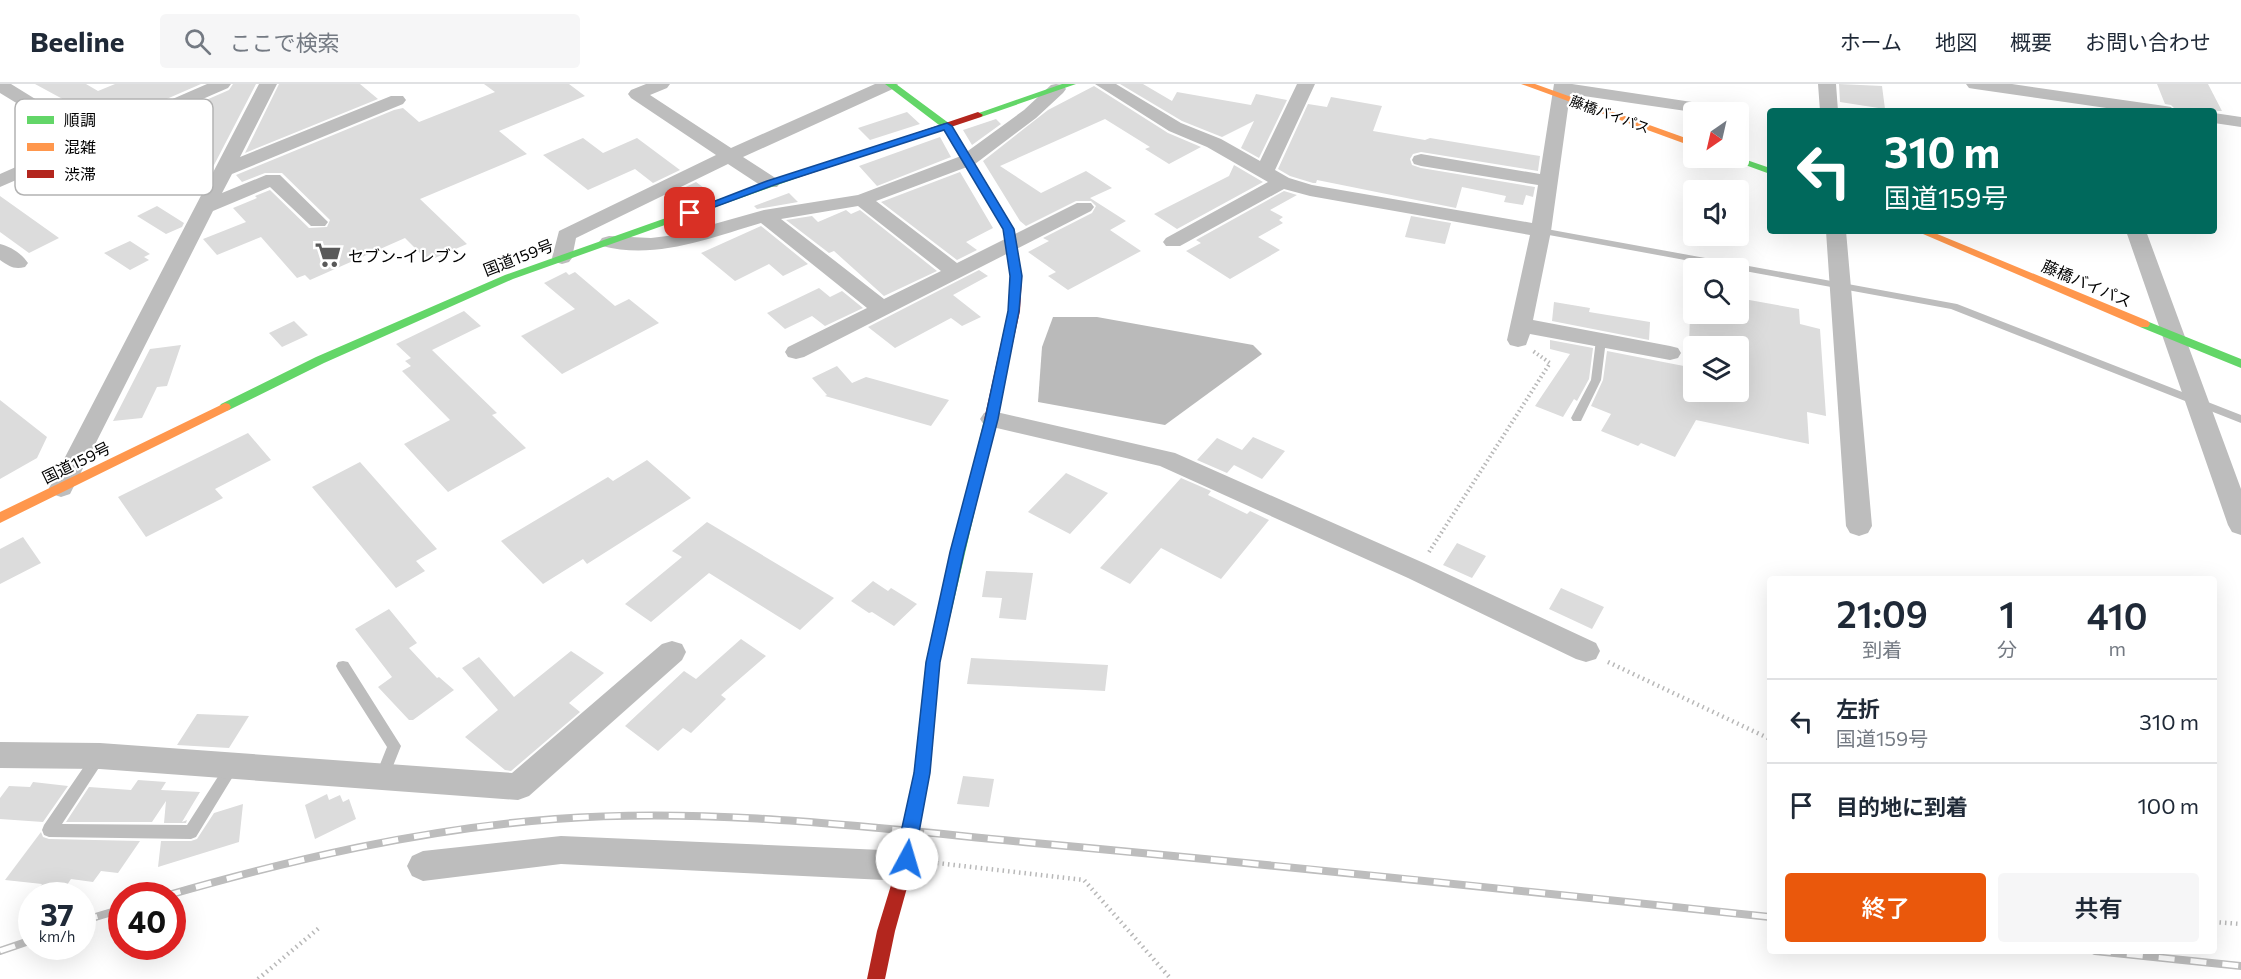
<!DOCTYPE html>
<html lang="ja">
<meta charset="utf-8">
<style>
body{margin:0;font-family:Commissioner,"Noto Sans JP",sans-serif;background:#f6f6f7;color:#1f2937;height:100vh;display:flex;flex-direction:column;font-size:22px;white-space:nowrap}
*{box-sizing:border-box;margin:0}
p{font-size:20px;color:#747a83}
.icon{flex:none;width:33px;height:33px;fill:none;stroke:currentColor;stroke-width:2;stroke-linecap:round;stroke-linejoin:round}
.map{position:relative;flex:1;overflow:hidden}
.details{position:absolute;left:1767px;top:492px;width:450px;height:378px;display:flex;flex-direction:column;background:#fff;border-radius:6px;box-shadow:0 6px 24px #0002}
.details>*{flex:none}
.guide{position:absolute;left:1767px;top:24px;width:450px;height:126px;border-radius:6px;box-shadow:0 6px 24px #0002;background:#00695c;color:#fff;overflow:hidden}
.needle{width:39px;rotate:214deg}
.controls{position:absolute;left:1683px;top:18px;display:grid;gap:12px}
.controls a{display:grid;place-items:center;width:66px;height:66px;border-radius:6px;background:#fff;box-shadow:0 6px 24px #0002;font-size:30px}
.speed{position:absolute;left:18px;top:798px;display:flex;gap:12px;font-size:30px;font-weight:700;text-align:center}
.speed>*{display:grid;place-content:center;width:78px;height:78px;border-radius:50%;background:#fff;box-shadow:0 6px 24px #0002;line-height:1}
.speed small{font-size:15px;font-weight:400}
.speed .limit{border:9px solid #d22;background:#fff;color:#111}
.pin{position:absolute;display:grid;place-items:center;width:51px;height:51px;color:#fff;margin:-26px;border-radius:12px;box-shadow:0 3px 9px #0006}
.me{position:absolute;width:66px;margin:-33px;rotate:6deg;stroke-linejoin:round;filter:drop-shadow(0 0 4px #0008)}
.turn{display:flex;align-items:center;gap:21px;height:126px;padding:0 18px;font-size:27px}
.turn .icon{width:78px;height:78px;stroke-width:2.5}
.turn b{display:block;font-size:42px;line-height:51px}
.eta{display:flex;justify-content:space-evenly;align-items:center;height:102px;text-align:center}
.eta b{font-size:36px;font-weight:600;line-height:42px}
.cta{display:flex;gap:12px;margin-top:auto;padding:12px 18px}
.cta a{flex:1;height:69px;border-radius:6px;background:#ea580c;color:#fff;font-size:24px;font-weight:600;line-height:69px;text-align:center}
.cta a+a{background:#f6f6f7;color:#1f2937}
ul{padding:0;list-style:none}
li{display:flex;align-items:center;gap:18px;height:84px;padding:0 18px;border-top:2px solid #e0e1e3}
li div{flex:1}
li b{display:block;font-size:22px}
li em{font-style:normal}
header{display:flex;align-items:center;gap:36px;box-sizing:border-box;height:84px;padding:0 30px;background:#fff;border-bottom:2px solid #e0e1e3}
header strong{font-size:28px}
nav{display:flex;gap:33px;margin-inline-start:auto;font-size:21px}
.search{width:420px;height:54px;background:#f6f6f7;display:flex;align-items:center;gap:15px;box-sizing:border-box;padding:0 21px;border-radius:6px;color:#747a83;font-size:22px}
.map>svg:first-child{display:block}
.water{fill:#bababa}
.building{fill:#dcdcdc}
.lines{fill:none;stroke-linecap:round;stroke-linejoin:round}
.path-far1{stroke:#b8b8b8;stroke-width:4;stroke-dasharray:1.5 3;stroke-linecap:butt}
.path{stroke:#b8b8b8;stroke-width:4.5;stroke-dasharray:1.5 4;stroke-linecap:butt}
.lane{fill:#bdbdbd;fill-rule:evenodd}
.street{fill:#bdbdbd;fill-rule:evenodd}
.fast{fill:#63d668;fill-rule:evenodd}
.slow{fill:#ff974d;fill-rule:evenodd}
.jam{fill:#b3261e;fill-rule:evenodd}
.rail-casing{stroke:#bdbdbd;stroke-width:8}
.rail{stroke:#fff;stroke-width:5;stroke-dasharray:16;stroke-linecap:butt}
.route{fill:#1a73e8;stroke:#114b97;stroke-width:1.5}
.labels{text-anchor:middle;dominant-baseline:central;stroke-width:4.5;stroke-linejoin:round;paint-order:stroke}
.far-street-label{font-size:14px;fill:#000;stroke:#fff}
.poi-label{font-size:16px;fill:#000;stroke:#fff;text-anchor:start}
.street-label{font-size:16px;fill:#000;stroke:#fff}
.key{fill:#fff;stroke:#b2b2b2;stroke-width:1.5}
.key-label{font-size:16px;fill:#000}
</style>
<header>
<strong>Beeline</strong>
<div class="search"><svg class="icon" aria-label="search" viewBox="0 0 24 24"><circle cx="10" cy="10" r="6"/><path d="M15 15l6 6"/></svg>ここで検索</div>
<nav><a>ホーム</a><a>地図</a><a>概要</a><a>お問い合わせ</a></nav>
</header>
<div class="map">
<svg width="2241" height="895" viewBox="0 0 2241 895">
<rect width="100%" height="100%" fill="#fff"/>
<!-- water -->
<path class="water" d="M1053,233H1097L1253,261L1262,270L1165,341L1038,318L1042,263Z"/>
<!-- building -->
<path class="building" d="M35,0H86L98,7L115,0H201L93,47L70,33L76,29L64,22L70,19Z
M233,0H256L213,83L202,88L133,48L229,6Z
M279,0H360L378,15L245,69Z
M484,0H569L585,12L499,47L527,70L420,115L467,160L428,177L405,154L310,196L305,191L297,194L261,153L217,171L203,155L246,138L233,124L257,114L255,112L270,106L309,144L327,143L330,136L282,89H265L242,98L236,91L394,26L403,24L419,38L495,8Z
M1120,0H1143L1172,17L1177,8L1251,21L1256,10L1287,16L1259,74L1241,64L1254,37L1222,53L1182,37Z
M1839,0L1882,2L1885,25L1840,18Z
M2157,0H2208L2222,27L2176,26L2171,21L2165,20Z
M1094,2L1168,49L1201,63L1169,80L1145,65L1150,63L1105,35L1000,82L1041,109L1086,87L1112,104L1090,114L1126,137L1110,146L1141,167L1068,206L1048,192L1056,188L1028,168L1049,157L1043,154L1092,129L1096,122L1091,117H1076L1026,142L1020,137L983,77L1048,26Z
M1331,13L1382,22L1373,47L1425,56L1430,54L1540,72L1538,87L1421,68L1413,70L1410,75L1412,81L1421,84L1535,103L1533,113L1526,111L1523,121L1504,118L1506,112L1462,103L1456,124L1317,96L1316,99H1313L1290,92L1278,85L1308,20L1327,23Z
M907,28L920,40L870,56L858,44Z
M996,35L1001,40L972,61L963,46Z
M940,53L951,73L877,102L859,82Z
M583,54L603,69L637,54L680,86L653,99L635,85L588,106L543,71Z
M1234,81L1263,98L1177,145L1154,130L1229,92Z
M960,88L993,144L966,158L977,166L957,176L881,118Z
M696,98L711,109L670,122L665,113Z
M1284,107L1297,111L1270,126L1283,133L1279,136L1283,139L1258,153L1280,166L1230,195L1186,167L1201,159L1196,156Z
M789,109L798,118L757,125L754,122Z
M0,112L59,154L29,169L0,148Z
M157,122L184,139L182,143L166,150L137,132Z
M846,126L851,130L860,126L937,187L884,212L834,167L829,169L786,136L812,132L818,138Z
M1411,132L1451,139L1445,160L1405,153Z
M761,142L808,180L783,192L769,180L735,197L701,169Z
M130,157L150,170L144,173L149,176L130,186L104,169Z
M979,186L988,192L953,211L981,233L962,242L951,234L895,264L868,243Z
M566,188L569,191L575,188L615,222L629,215L659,239L562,290L521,252L575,225L544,199Z
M819,204L830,213L842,207L863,224L825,242L812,232L785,245L767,229Z
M1738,214L1799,225L1800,240L1820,245L1826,332L1807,328L1809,360L1696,336L1675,373L1641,359L1638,362L1601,347L1611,330L1591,322L1603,296L1607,267L1694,284V308H1738V262H1689L1690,230H1738Z
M1554,218L1590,224L1589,228L1650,238L1649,256L1552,237Z
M464,227L481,242L432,266L497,329L492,331L526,364L448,408L404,360L450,336L402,287L411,282L405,277L411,274L396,260Z
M294,237L308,251L282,263L269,249Z
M1550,256L1593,264L1589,295L1577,317L1574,315L1563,333L1535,322L1570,270L1550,265Z
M181,261L167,302L157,303L142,334L113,337L150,265Z
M837,282L852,299L866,293L949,316L931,342L825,312L827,311L812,294Z
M0,316L47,353L37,374L0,395Z
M248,349L271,376L215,405L223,414L146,453L118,413Z
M1253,353L1285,367L1262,395L1234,381L1227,389L1197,376L1217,354L1242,366Z
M647,376L691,414L587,480L583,475L543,500L501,457L608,393L613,397Z
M360,378L437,465L416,477L425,487L396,504L312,403Z
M1066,389L1108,409L1070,450L1028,428Z
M1181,394L1211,407L1208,411L1247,430L1250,427L1269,436L1221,495L1161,464L1130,500L1100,484Z
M707,438L834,514L800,546L709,489L651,538L625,520L682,473L672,467Z
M23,453L41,479L0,500V465Z
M1457,459L1486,472L1472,494L1443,481Z
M986,487L1033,489L1026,536L999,534L1002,514L982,513Z
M873,497L888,507L891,504L917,520L894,542L872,528L869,529L851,517Z
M1561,504L1604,523L1592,545L1549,525Z
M389,525L417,559L409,564L437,594L439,593L454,606L413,636H409L378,603L392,593L355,545Z
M741,555L766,572L721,611L726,615L691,649L683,644L658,667L625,642L684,587L696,595Z
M571,567L604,589L569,619L580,628L511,687L505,686L465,653L498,626L462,584L479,573L514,613Z
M971,574L1108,581L1105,607L967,600Z
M197,630L249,632L229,664L177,661Z
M963,692L994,695L989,723L957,720Z
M138,696L166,698L161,706L200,708L182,738L187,736L186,739H164L166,717L152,738H66L89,703L131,706Z
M33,698L68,702L43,738L0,735V714L9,702L30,703Z
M327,710L329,716L340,711L343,718L349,715L356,735L315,755L305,721Z
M243,720L239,758L158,783L161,757H191L197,755L214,729Z
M41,748L43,753L49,755L140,757L118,789L101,787L93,798L71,795L61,810L36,809L42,800L5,796Z"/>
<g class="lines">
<!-- path-far1 -->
<path class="path-far1" d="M1429,468L1550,279L1533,267"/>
<!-- path -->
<path class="path" d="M1608,578L1770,655
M937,779L1084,796L1171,895
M2214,838L2241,840
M258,895L319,844"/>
<!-- lane -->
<path class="lane" d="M1541,144L1957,220L2241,331V339L1951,225L1538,149L1536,147Z
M1601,253L1606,256L1601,296L1581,337H1573L1571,334L1591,296L1596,256Z
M343,577L348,578L401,662L387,697L382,699L377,697L375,693L387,663L338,586L336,582L338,578Z
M99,666L104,668L106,672L104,676L62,740L187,741L228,677L233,675L238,677L240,681L196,753L191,755L49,753L44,751L42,746L44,741L94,668Z"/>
<!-- street -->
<path class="street" d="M0,0H11L92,50L207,0H231L228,4L0,103V90L77,56L0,9Z
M259,0H277L240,73L391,12H403L406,16L403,20L232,90L222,109L266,91H280L328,138L325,142H311L270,103L213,127L73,404L70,410L61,413L52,410L49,404Z
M646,0H670L667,4L650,11L731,64L875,0H898L895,4L743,73L777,95L780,99L777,103H763L728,80L576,154L572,174L569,178L562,180L555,178L552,174L559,147L716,71L631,14L628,10L631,6Z
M1056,0L1063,1L1066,5L1063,9L1036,34L975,80L876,117L957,179L1077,119H1091L1094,123L1091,127L804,273L796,275L788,273L785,268L788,263L867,224L761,139C710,154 656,176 602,162L599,158L602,154L609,152L651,154L675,151L764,126L858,111L961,72L1024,26L1051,1ZM858,122L941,187L884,215L781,135Z
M1095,0H1116L1181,39L1221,55L1260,77L1297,0H1315L1275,86L1289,94L1312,101L1532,139L1538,101L1421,82L1414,80L1412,76L1414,72L1421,70L1540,90L1554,0H1572L1692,18L1695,22L1692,26L1686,27L1570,10L1551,147L1533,236L1670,262L1678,264L1681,269L1678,274L1670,276L1530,250L1526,261L1518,263L1510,261L1507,256L1530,151L1310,112L1284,105L1180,162H1166L1163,158L1166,154L1268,98L1207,63L1169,47Z
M1818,0H1836L1838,27H1820Z
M1966,0H2012L2165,22L2171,23L2174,27H2127L1975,5L1969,4Z
M2214,29L2241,33V43L2214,39Z
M1826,147H1846L1872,442L1868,449L1859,452L1850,449L1846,442Z
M2126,147H2146L2241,405V451L2232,448L2228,441Z
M0,160C10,162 22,170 28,179L25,183C14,186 9,182 0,176Z
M992,327L1175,369L1426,480L1596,559L1600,567L1596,575L1586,578L1576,575L1408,494L1160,382L984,341L980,335L984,329Z
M672,557L682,560L686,568L682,576L529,712L518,716L100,685L0,684V658L100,659L512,689L662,560Z
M561,752L905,767L916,772L921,782L916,792L905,797L561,780L423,797L412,792L407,782L412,772L423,767Z"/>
<!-- fast -->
<path class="fast" d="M885,0H896L950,40L966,65L964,67H958L943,44Z
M1062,0H1076L981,33L973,31Z
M1738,73L1770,84V90L1726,74Z
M796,88L801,91L800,93L513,195L324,279L229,326L225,327L219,323L221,320L316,273L505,191Z
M2144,236L2241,275V284L2140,243V237Z
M990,332L996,336L940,577L930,689L921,731L919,736L913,738L907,736L905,731L914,689L926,577L984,336Z"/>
<!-- slow -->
<path class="slow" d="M1521,0H1535L1694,57V63Z
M1916,147H1930L2148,237L2150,240L2148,243H2140Z
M225,319L229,320L231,323L229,326L0,439V428Z"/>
<!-- jam -->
<path class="jam" d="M978,28L983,31L981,33L800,93L796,94L791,91Z
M961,62L966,65L1014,145L1022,192L1020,227L996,336L990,340L984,336L1008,227L1010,192L1004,145L956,65Z
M913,724L919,726L921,731L915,775L895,847L885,895H867L877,847L899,775L905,731L907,726Z"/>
<!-- rail casing -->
<g class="rail-casing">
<path id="rail" d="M165,812C293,775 422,745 555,735C715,723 874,744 1034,759C1279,781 1525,807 1770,833
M82,837L122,825
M0,867L32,856
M2095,867L2241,882"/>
</g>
<!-- rail -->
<use href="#rail" class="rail"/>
</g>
<!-- route -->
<path class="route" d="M947,39L952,42L1014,145L1022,192L1019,227L998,335L964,468L940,578L930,689L913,781L907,783L901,781L898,775L901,748L914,689L926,578L950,468L985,335L1008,227L1010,192L1003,145L944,46L774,101L693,131H686L684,129L767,97Z"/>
<!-- icons -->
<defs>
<g id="supermarket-bare" transform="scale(2.07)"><path d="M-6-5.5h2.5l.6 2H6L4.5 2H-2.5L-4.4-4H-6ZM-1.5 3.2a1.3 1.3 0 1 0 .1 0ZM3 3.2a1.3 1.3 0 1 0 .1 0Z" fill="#595959" stroke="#fff" stroke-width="2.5" paint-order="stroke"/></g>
</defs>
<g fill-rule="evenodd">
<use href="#supermarket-bare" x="328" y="171"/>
</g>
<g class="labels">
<!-- far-street labels -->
<g class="far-street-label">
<text transform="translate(1610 30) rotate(20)">藤橋バイパス</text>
</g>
<!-- poi labels -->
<g class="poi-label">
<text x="348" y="171">セブン-イレブン</text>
</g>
<!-- street labels -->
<g class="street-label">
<text transform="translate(518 173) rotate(-21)">国道159号</text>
<text transform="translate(2087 199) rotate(23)">藤橋バイパス</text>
<text transform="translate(76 378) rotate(-26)">国道159号</text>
</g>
</g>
<!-- legend -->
<rect x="15" y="15" width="198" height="96" rx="9" class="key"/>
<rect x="27" y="32" width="27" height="8" fill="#63d668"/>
<rect x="27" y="59" width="27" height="8" fill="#ff974d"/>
<rect x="27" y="86" width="27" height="8" fill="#b3261e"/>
<g class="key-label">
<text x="64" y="42">順調</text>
<text x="64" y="69">混雑</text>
<text x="64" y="96">渋滞</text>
</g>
</svg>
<div class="controls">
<a><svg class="needle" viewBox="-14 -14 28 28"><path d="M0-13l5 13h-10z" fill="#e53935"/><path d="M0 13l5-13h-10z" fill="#747a83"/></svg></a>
<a><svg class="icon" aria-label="sound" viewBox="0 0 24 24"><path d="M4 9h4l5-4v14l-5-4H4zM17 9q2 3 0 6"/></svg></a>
<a><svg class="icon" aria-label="search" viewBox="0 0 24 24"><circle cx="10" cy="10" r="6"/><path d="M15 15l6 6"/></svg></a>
<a><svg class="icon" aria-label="layers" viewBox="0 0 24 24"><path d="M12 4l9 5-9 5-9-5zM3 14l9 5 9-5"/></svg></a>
</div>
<div class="speed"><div>37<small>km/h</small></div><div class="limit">40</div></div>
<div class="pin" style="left:690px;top:129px;background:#d93025"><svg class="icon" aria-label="arrive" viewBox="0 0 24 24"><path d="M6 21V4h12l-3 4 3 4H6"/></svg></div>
<svg class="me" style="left:907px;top:775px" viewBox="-20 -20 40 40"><circle r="19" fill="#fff"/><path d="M0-13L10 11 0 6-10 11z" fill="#1a73e8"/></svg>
<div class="guide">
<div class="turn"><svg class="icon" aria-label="left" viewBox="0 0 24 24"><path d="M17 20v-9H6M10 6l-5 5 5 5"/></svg><div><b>310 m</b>国道159号</div></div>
</div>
<section class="details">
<div class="eta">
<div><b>21:09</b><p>到着</p></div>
<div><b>1</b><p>分</p></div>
<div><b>410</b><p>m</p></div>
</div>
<ul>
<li><svg class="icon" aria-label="left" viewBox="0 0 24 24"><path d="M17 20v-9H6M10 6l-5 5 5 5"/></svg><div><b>左折</b><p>国道159号</p></div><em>310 m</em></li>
<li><svg class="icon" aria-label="arrive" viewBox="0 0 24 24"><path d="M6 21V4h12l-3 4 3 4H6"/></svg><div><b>目的地に到着</b></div><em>100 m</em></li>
</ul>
<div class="cta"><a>終了</a><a>共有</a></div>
</section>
</div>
